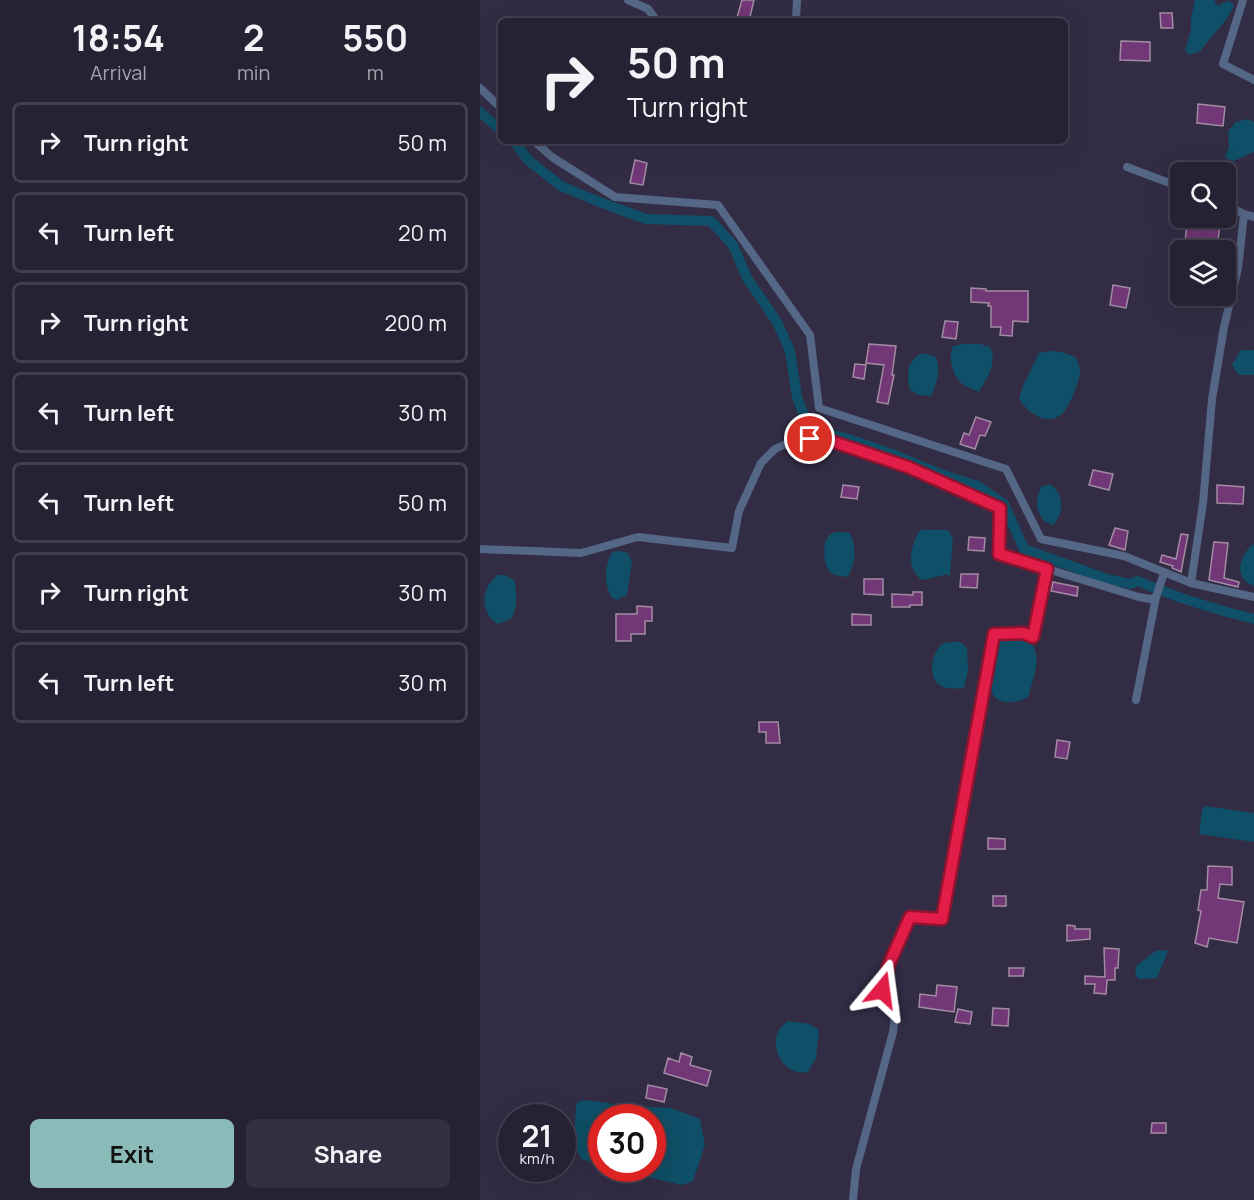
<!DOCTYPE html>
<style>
body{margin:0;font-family:Manrope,sans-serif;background:#322f40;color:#f1f3f6;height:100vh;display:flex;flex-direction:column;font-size:22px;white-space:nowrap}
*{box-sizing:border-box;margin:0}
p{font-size:20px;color:#a4a4ac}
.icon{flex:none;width:33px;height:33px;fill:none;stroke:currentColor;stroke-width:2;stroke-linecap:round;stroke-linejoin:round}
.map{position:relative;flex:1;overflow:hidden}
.details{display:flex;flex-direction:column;background:#262234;width:480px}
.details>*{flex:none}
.guide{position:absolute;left:18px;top:18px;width:570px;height:126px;border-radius:9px;box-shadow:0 6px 24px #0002,0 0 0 2px #423f4f;background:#262234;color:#f1f3f6;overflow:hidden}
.controls{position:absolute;left:690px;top:162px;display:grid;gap:12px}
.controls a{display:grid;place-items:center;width:66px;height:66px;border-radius:9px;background:#262234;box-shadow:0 6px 24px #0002,0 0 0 2px #423f4f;font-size:30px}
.speed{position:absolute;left:18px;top:1104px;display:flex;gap:12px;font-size:30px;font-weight:700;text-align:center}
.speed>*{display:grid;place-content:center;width:78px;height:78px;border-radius:50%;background:#262234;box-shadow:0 6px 24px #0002,0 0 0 2px #423f4f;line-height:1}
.speed small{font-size:15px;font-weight:400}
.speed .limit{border:9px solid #d22;background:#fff;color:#111}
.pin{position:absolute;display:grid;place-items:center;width:51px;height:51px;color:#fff;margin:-26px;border:3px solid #fff;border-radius:50%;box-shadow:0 2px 6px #0007}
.me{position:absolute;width:66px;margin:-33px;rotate:16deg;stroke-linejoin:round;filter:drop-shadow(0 0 4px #0008)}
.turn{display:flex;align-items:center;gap:21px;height:126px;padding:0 30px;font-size:27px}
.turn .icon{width:78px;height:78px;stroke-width:2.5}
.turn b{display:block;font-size:42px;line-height:51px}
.eta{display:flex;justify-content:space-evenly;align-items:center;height:102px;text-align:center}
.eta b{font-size:36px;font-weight:700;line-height:42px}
.action{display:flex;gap:12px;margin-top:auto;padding:12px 30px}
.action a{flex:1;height:69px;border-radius:9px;background:#8bbbb9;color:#111;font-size:24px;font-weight:700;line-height:69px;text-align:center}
.action a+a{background:#322f40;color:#f1f3f6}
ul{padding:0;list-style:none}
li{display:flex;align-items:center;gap:18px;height:81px;margin:0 12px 9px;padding:0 18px;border:3px solid #423f4f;border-radius:9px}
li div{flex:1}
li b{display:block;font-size:22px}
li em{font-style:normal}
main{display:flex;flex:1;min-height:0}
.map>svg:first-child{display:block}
.water{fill:#0f4f67}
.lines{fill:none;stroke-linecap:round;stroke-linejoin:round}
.canal{stroke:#0f4f67;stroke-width:10}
.building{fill:#723776;stroke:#a28ca3;stroke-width:1.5}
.street{stroke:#556786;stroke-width:8}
.route-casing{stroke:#92132f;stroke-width:15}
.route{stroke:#e11d48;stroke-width:10}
</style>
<main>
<section class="details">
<div class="eta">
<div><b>18:54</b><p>Arrival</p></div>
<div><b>2</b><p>min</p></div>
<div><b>550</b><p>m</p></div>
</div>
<ul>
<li><svg class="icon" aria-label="right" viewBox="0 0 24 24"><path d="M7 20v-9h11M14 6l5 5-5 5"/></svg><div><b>Turn right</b></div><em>50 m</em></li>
<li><svg class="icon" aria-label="left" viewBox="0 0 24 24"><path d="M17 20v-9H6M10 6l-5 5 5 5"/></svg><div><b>Turn left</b></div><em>20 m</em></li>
<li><svg class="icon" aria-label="right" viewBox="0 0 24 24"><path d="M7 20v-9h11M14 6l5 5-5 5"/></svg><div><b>Turn right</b></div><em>200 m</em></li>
<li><svg class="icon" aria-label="left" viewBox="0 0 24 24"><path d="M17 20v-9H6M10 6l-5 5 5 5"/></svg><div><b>Turn left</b></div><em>30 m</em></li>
<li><svg class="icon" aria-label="left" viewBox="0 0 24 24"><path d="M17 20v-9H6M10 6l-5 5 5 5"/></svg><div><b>Turn left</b></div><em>50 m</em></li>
<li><svg class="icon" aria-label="right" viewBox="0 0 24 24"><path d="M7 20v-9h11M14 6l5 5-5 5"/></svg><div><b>Turn right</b></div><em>30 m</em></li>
<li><svg class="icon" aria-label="left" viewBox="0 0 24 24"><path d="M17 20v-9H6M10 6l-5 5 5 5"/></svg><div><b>Turn left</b></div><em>30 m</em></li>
</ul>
<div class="action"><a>Exit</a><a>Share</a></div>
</section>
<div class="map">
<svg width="774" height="1200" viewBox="0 0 774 1200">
<rect width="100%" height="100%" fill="#322d45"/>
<!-- water -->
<path class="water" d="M715,0H734L738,6L747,1L754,4C749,22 731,34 721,51L709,55L705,50L711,30V17Z
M768,119L774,122V152L754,161L745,158L749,147L748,131L756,122Z
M484,344H500L510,347C518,361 507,379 499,392C493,389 486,387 481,383C472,374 468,357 473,346Z
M761,350H774V375H759L752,365Z
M570,351L582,352L595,357C597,361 600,366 600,371C600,380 589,408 582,414C567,427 546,412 539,398L543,386L559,353Z
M443,353L456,357C461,371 457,383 451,396L439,395L430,390C426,375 427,359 443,353Z
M570,484C584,493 585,513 573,525L564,521C555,508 555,501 561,487Z
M441,530H468L473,539L470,576L468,574L444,580L440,579C437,575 433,571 432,567C429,557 433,537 441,530Z
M361,532L370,533C377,548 376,562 368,577C363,576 358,576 353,574C342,568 341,540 351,534C354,532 358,532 361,532Z
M772,545H774V586C753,578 759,557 772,545Z
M139,551L148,553L152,561L147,595L137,600L131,597C124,582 124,567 132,552Z
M18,575H25L34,580C37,589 38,611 31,618C28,622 22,622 18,624C0,614 0,587 18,575Z
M525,637C570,635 556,670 548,697C541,701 533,703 525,702C500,699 513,661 517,644Z
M472,642H480L487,648L488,671L484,688C476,689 468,689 461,686C447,679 451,651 463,644C465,642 469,643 472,642Z
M725,806L774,813V842L719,834L722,810Z
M677,950L688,951L677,978L658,979L655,973L657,965Z
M308,1021L330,1024L339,1030L336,1058L328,1072C300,1078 283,1036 308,1021Z
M104,1100L151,1106L191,1108L220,1119L225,1145L213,1181L202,1185L134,1169L172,1168V1118H122L121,1165L101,1159L94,1143L96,1106L98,1102Z"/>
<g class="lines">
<!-- canal -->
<path class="canal" d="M0,112L21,130
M34,141L48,160L81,186L122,203L166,219L231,221L253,245L267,278L297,322L310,351L317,397L324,415L353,435L369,439L417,456L463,475L498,486L524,504L544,549L624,578L650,584L658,581C696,598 734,609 774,619"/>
</g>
<!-- building -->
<path class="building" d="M262,0H274L269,21H256Z
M680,13H692L693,28H681Z
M641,41L670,42V61L640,60Z
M718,104L745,107L743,126L717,123Z
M155,160L167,163L163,185L150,183Z
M707,223L740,226L737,246L705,242Z
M633,285L650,288L646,308L630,305Z
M491,288L506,289V291H548V322L533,321L532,336L520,335L521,327H511V306H508L509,303L491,302Z
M465,321L478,322L476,339L462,337Z
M389,344L416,346L412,375H414L408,404L397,402L404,365L386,363Z
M375,364L386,365L384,379L373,377Z
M496,417L511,422L505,436L500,435L495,449L480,444L484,433L489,435Z
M613,470L633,474L629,490L609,485Z
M363,485L379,487L377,499L361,497Z
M737,485L764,487L763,504L737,503Z
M635,528L648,531L645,550L629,545Z
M701,534L708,535L701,572L692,568L693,566L680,562L682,555L696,559Z
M489,537L505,538L504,551L488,550Z
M734,542L748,543L744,578L759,582L758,587L729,580Z
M481,574H498L497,588L480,587Z
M384,579H403V595L384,594Z
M573,582L598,587L597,596L571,591Z
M433,592H442V605H430V607H412V594L433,595Z
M157,606L172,607V621H165V634H151V641H136V614H157Z
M372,614L391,615V625H372Z
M279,722H298L300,743H286V732H279Z
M577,740L590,742L587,759L575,757Z
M508,838L525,839V849H508Z
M728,866L752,867V885L740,884L738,898L764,902L757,943L729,938L727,947L715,943L721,911L718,910L721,890H727Z
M513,896H526V906H513Z
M587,925L595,926V929H610V939L587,941Z
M624,948L639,949L638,968H635V980H627L626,994L614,993L615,984H605V976L625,977Z
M529,968H544L543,976H529Z
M457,985L477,987L474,1012L439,1007L440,994L456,996Z
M513,1008L529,1009L528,1026L512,1025Z
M478,1009L492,1012L490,1024L475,1022Z
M201,1053L212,1057L210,1065L231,1071L227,1086L184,1073L188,1058L199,1062Z
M168,1085L187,1089L184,1102L166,1098Z
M672,1123H686V1133H671Z"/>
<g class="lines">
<!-- street -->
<path class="street" d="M148,0L168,9L177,21
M763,0L743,64L774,80
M316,21L317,0
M0,88L21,108
M54,141L72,157L135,197L238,205L330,335L339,408L526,469L561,539L644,556L711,583L774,597
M647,167L700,187
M746,205L764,214
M0,549L101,553L158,537L252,548L259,511L281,463L295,449L314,440L342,439L428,467L520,508L518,554L659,597L670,599L676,597
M711,583L723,503L732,399L744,327L758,268L764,214L774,217
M656,700L676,597L684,573
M373,1200L376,1169L413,1032L416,1007L402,990L409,964L430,917L462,919L514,634L543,633L553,637L567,569"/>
</g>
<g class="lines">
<!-- route casing -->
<g class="route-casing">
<path id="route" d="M330,439L342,438L428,467L520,508L519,554L567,569L553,637L543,633L514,634L462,919L430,917L409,964L402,990"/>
</g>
<!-- route -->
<use href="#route" class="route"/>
</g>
</svg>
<div class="controls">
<a><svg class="icon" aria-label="search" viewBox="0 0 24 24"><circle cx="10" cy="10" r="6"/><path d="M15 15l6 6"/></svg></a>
<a><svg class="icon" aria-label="layers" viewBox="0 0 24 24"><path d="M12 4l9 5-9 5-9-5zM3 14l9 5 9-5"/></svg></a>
</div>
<div class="speed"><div>21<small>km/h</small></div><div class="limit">30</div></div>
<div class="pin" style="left:330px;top:439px;background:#d93025"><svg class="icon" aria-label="arrive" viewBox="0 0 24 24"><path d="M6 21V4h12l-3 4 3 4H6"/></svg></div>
<svg class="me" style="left:402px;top:990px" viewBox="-20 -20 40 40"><path d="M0-17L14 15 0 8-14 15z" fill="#e11d48" stroke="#fff" stroke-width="4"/></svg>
<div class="guide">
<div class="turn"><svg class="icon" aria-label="right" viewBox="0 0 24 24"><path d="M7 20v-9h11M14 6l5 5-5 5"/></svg><div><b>50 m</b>Turn right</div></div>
</div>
</div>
</main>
